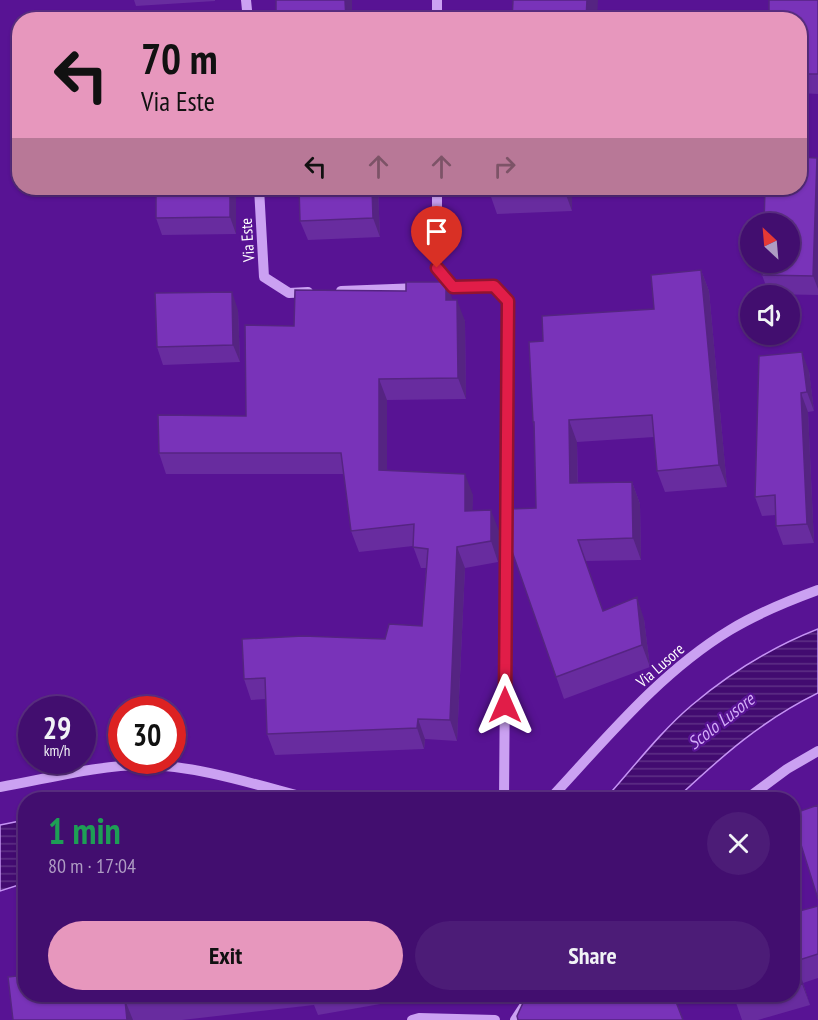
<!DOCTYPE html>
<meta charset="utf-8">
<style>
body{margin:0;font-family:"PT Sans Narrow",sans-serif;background:#4c1c77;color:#f1f3f6;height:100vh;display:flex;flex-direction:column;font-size:22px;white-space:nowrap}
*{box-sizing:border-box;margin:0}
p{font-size:20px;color:#ae9cc3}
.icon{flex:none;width:33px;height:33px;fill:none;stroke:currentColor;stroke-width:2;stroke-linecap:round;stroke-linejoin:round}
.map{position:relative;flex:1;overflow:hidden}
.panel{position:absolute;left:18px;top:792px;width:782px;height:210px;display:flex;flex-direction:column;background:#420e6f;border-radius:24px;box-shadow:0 2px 4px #0004,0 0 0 2px #5a2e82}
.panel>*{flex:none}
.top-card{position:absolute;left:12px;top:12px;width:795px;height:183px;border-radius:24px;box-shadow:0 2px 4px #0004,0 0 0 2px #5a2e82;background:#e797bd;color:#111;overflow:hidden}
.needle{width:39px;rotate:334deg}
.buttons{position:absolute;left:740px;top:213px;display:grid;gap:12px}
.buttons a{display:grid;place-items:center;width:60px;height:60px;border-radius:50%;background:#420e6f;box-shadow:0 2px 4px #0004,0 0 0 2px #5a2e82;font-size:30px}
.speed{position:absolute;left:18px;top:696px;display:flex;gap:12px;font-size:30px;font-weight:700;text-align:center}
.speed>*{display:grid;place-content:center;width:78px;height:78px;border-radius:50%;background:#420e6f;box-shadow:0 2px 4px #0004,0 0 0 2px #5a2e82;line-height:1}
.speed small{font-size:15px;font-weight:400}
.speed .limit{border:9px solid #d22;background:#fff;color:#111}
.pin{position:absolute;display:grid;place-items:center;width:51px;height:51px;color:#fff;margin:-62px -26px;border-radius:50% 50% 50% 0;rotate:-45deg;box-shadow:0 0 6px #0007}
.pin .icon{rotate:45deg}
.me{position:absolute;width:66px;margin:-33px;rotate:0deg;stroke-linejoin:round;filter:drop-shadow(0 0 4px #0008)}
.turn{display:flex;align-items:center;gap:21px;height:126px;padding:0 30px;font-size:27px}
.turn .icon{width:78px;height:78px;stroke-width:2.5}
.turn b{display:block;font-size:42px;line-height:51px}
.lanes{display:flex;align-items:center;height:57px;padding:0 30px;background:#0003;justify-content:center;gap:30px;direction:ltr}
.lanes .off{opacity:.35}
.round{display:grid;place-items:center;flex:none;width:63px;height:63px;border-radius:32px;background:#4c1c77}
.head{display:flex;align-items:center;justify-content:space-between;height:102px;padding:0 30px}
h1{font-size:36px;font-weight:800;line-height:45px;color:#1e9e55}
.primary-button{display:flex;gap:12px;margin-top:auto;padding:12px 30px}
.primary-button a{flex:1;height:69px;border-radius:36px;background:#e797bd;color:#111;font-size:24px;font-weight:800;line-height:69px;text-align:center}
.primary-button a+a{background:#4c1c77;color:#f1f3f6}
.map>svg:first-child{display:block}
.water{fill:url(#water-rules);stroke:#c593f5;stroke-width:1.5}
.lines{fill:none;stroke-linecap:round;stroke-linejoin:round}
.minor{stroke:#cba1f2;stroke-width:10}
.wall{fill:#682c9f}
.shaded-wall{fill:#552482}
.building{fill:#7933b9;stroke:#552482;stroke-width:1.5}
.route-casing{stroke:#92132f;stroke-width:15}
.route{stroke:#e11d48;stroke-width:10}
.labels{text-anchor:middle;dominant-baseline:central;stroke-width:4.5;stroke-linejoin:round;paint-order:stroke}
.street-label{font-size:16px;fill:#fff;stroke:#581394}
.water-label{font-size:18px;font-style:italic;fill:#d4adf9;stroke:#581394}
</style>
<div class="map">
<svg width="818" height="1020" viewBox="0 0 818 1020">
<defs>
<pattern id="water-rules" width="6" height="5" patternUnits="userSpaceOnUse" patternTransform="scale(1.5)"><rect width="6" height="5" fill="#420b70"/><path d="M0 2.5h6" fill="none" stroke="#5e3085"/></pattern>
</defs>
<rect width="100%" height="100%" fill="#581394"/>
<!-- water -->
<path class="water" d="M818,629V693C761,721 722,756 676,799H605C633,768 660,732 692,705C730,673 772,647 818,629Z
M25,820V883L0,891V825Z"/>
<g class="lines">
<!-- minor -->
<path class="minor" d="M246,0L248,20
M437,20V0
M259,188L264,277L289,293L308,292
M437,188V268L453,287L494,286L508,301L504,800
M341,291L419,288
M0,787C47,779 96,765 145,765C197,765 263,787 315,800
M549,800C605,740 659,673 730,630C758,613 788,601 818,590
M745,800L787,769L818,751
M412,1020L419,1018L495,1020
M515,1020L532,994"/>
</g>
<!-- wall -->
<path class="wall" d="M134,0H215V1L136,6Z
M818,0V94L800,93V20Z
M818,159V295L769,294L762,275Z
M156,188H236V234L162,235L156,218Z
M378,188L380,237L308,240L300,221Z
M572,188V211L497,214L490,194Z
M701,270L709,291L727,487L665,492L657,471L654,437L577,442L578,483L632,482L640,504L641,560L585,561L603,611L644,619L650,667L564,699L507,537L536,508L534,427L533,422L543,341L654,309Z
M453,300L465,321L466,399L387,400V470L473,495L472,511L499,531L498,562L465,568L457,741L425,739L424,749L275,755L267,734L266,699L251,700L244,679L385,639L422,626L426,568H421L413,546L359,552L351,531L344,474H166L159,453L246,416L294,326Z
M238,310L240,362L163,365L157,347Z
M809,371L814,411L808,412L814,543L783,545L776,526V515L762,516L755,497Z
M818,906V978L803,983L810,1005L758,1020H742L733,994H792V913Z
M26,994H402L403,1000L318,1015L314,1005L182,1020H13Z"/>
<!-- shaded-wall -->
<path class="shaded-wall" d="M345,0H352V20H346Z
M587,0H598L597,20H586Z
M817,158L818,159V289L813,276Z
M230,188H236V234L230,217Z
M372,188H378L380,237L373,218Z
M565,188H572V211L565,192Z
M701,270L709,291L727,487L719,465Z
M446,282L454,303L446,300Z
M232,292L238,310L240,362L233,345Z
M457,300L465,321L466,399L458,378Z
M802,352L809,371L814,411L807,392Z
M379,379L387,400V491L379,470Z
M801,393L808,412L814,543L807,524Z
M569,420L577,442L578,505L570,483Z
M465,474L473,495L472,532L465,511Z
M632,482L640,504L641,560L633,538Z
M491,510L499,531L498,562L491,541Z
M457,547L465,568L457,741L450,720Z
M637,597L644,619L650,667L642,645Z
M418,719L425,739L424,749L417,728Z
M796,961L810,1005L802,984Z
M125,1000L133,1020H127Z"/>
<!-- building -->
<path class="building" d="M276,0H345L346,20H276Z
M513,0H587L586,20H512Z
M769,0H818V74H800V20H769Z
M800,157L817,158L813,276L762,275L763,262H789V224H764L765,188H800Z
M156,188H230V217L156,218Z
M299,188H372L373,218L300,221Z
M490,188H565V192L490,194Z
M701,270L719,465L657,471L652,415L569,420L570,483L632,482L633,538L578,540L603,611L637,597L642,645L556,677L507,537L506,509L536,508L534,422H533L529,342L543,341L542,316L654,309L651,275Z
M406,282H446V300H457L458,378L379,379V470L465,474V511L491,510V541L457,547L450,720L418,719L417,728L267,734L265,678L244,679L242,639L303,636L385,639L389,624L422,626L428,549L413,547L414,524L351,531L341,453H159L158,415L246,416L245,325L294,326L295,290L406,291Z
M232,292L233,345L157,347L155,293Z
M802,352L807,392L801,393L807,524L776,526L775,495L755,497L759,356Z
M818,805V899L792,816V814Z
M818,906V954L796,961L802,984L792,987V913Z
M26,975V994H177L125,1000L127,1020H13L8,977Z
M557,994H673L683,1020H518L517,1016L523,1003Z
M733,994H764L736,1002Z"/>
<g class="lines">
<!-- route casing -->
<g class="route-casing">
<path id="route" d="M437,268L453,287L494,286L508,301L505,705"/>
</g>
<!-- route -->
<use href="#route" class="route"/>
</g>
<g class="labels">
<!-- street labels -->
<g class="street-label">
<text transform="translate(247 240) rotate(-94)">Via Este</text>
<text transform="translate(660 665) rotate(-41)">Via Lusore</text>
</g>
<!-- water labels -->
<g class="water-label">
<text transform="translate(721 721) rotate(-38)">Scolo Lusore</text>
</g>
</g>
</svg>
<div class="buttons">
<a><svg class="needle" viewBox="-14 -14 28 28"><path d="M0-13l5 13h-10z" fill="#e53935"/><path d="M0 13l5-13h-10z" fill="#ae9cc3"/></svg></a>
<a><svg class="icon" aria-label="sound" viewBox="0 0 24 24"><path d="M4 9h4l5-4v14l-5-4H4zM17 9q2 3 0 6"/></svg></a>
</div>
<div class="speed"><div>29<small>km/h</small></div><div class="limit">30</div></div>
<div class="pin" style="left:437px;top:268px;background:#d93025"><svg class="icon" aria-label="arrive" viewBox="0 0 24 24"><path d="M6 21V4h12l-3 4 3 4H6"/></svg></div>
<svg class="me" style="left:505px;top:705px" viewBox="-20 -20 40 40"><path d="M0-17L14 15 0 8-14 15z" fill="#e11d48" stroke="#fff" stroke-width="4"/></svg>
<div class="top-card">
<div class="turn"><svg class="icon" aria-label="left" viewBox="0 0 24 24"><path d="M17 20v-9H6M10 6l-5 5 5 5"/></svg><div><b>70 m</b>Via Este</div></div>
<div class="lanes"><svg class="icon" aria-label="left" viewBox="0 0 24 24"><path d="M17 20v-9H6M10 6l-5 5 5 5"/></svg><svg class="icon off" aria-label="ahead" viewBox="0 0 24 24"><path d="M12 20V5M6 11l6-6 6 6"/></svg><svg class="icon off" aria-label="ahead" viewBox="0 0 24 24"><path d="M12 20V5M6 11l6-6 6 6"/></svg><svg class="icon off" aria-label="right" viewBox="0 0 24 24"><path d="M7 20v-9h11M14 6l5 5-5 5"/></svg></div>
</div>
<section class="panel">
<div class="head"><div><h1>1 min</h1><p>80 m · 17:04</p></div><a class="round"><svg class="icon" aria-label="close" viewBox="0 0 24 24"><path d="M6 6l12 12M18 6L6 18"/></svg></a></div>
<div class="primary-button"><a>Exit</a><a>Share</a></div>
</section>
</div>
